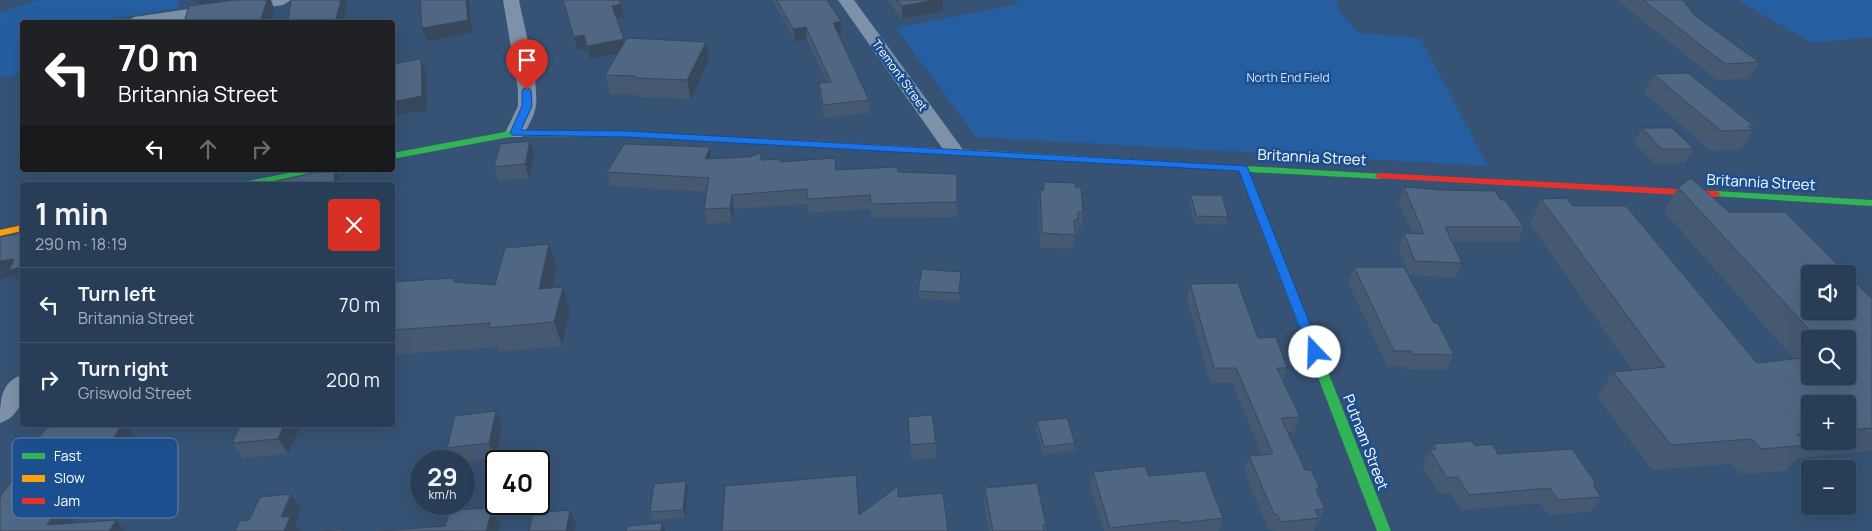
<!DOCTYPE html>
<meta charset="utf-8">
<style>
body{margin:0;font-family:Manrope,sans-serif;background:#30455d;color:#f1f3f6;height:100vh;display:flex;flex-direction:column;font-size:19px;white-space:nowrap}
*{box-sizing:border-box;margin:0}
p{font-size:16px;color:#a5aeba}
.icon{flex:none;width:28px;height:28px;fill:none;stroke:currentColor;stroke-width:2;stroke-linecap:round;stroke-linejoin:round}
.map{position:relative;flex:1;overflow:hidden}
.sheet{position:absolute;left:20px;top:182px;width:375px;height:245px;display:flex;flex-direction:column;background:#283e57;border-radius:5px;box-shadow:0 5px 20px #0002,0 0 0 1px #44576d}
.sheet>*{flex:none}
.hud{position:absolute;left:20px;top:20px;width:375px;height:152px;border-radius:5px;box-shadow:0 5px 20px #0002,0 0 0 1px #44576d;background:#202124;color:#fff;overflow:hidden}
.controls{position:absolute;left:1801px;top:265px;display:grid;gap:10px}
.controls a{display:grid;place-items:center;width:55px;height:55px;border-radius:5px;background:#283e57;box-shadow:0 5px 20px #0002,0 0 0 1px #44576d;font-size:25px}
.speed{position:absolute;left:410px;top:450px;display:flex;gap:10px;font-size:25px;font-weight:700;text-align:center}
.speed>*{display:grid;place-content:center;width:65px;height:65px;border-radius:50%;background:#283e57;box-shadow:0 5px 20px #0002,0 0 0 1px #44576d;line-height:1}
.speed small{font-size:12px;font-weight:400}
.speed .limit{border:2px solid #111;border-radius:8px;background:#fff;color:#111}
.pin{position:absolute;display:grid;place-items:center;width:42px;height:42px;color:#fff;margin:-51px -21px;border-radius:50% 50% 50% 0;rotate:-45deg;box-shadow:0 0 5px #0007}
.pin .icon{rotate:45deg}
.me{position:absolute;width:55px;margin:-28px;rotate:339deg;stroke-linejoin:round;filter:drop-shadow(0 0 4px #0008)}
.turn{display:flex;align-items:center;gap:18px;height:105px;padding:0 15px;font-size:22px}
.turn .icon{width:65px;height:65px;stroke-width:2.5}
.turn b{display:block;font-size:35px;line-height:42px}
.lanes{display:flex;align-items:center;height:48px;padding:0 15px;background:#0003;justify-content:center;gap:25px;direction:ltr}
.lanes .off{opacity:.35}
.round{display:grid;place-items:center;flex:none;width:52px;height:52px;border-radius:5px;background:#30455d}
.headline{display:flex;align-items:center;justify-content:space-between;height:85px;padding:0 15px}
h1{font-size:30px;font-weight:700;line-height:38px}
ul{padding:0;list-style:none}
li{display:flex;align-items:center;gap:15px;height:75px;padding:0 15px;border-top:1px solid #44576d}
li div{flex:1}
li b{display:block;font-size:19px}
li em{font-style:normal}
.map>svg:first-child{display:block}
.green{fill:#265fa1}
.lines{fill:none;stroke-linecap:round;stroke-linejoin:round}
.street{fill:#7d92a8;fill-rule:evenodd}
.fast{fill:#30b455;fill-rule:evenodd}
.slow{fill:#ff9f0a;fill-rule:evenodd}
.jam{fill:#e5322d;fill-rule:evenodd}
.wall{fill:#455971;fill-rule:evenodd}
.shaded-wall{fill:#38485c}
.building{fill:#506783;stroke:#38485c}
.route{fill:#1a73e8;stroke:#114b97}
.labels{text-anchor:middle;dominant-baseline:central;stroke-width:5;stroke-linejoin:round;paint-order:stroke}
.far-street-label{font-size:12px;fill:#fff;stroke:#1b4f8f}
.far-park-label{font-size:12px;fill:#cfe3fa;stroke:#1b4f8f}
.street-label{font-size:15px;fill:#fff;stroke:#1b4f8f}
.key{fill:#1b4f8f;stroke:#5f84b1;stroke-width:1}
.key-label{font-size:14px;fill:#fff}
</style>
<div class="map">
<svg width="1872" height="531" viewBox="0 0 1872 531">
<rect width="100%" height="100%" fill="#365274"/>
<!-- green -->
<path class="green" d="M39,0H179L178,8L92,22H22V69L14,76L0,77V13Z
M1015,0H1336L1340,13L1359,33L1420,38L1488,166L976,137L896,28L1018,4Z
M1737,0H1872V37L1812,43Z"/>
<g class="lines">
<!-- street -->
<path class="street" d="M251,0H291L283,5L164,22H126L134,17Z
M503,0H519C524,26 539,81 536,105C535,115 527,129 522,137H508L505,133L518,106V89Z
M838,0H854L964,151L961,155H947Z
M22,375C25,395 22,416 0,423C0,402 0,382 22,375Z"/>
<!-- fast -->
<path class="fast" d="M515,130L620,131L625,134L620,137L515,136L392,159V153Z
M993,151L1384,174L1385,176L1380,179L1249,172L1391,531H1377L1239,171L990,156L988,154L990,152Z
M304,170H324L319,173L259,185H238L243,182Z
M1716,191L1872,200V206L1712,196L1711,194Z"/>
<!-- slow -->
<path class="slow" d="M620,131L993,151L998,154L993,157L617,136V132Z
M22,225V231L0,236V230Z"/>
<!-- jam -->
<path class="jam" d="M1380,173L1716,191L1721,194L1716,197L1376,178L1375,176Z"/>
</g>
<!-- wall -->
<path class="wall" d="M562,0H619L624,17L616,19L625,43L709,60L691,99L639,97L638,95L610,94L605,75L618,54L590,59L587,49L578,50Z
M772,0H827L841,21L842,33H838L869,100L870,113L824,118L820,96L819,83H827L807,39L795,41Z
M887,0H943V11L902,19Z
M1616,0H1683L1694,15L1759,62L1749,79L1716,80Z
M1653,74L1754,126L1752,129L1753,130L1741,150L1710,151L1644,93Z
M1642,128L1694,149L1685,163L1654,164L1634,142Z
M530,141L535,155L529,178L499,181L494,167Z
M710,147L712,158L781,162L836,170L957,174V217L871,218V209L809,213L808,204L734,209L732,222L707,224L704,209L707,192L610,186L607,172Z
M1044,182L1075,187L1083,212L1082,227H1078L1077,235H1075L1073,249L1040,248L1038,205L1040,190H1043Z
M1404,187L1501,200L1524,227L1517,242H1452L1462,263L1455,278L1409,275L1398,248L1404,233H1412L1398,202Z
M1678,187L1729,212L1872,299V451L1797,458L1786,471L1740,474L1732,464L1652,470L1597,397L1613,372L1632,370L1530,224L1541,199L1573,206L1757,363L1794,359L1664,212ZM1810,339H1848L1810,376ZM1810,404H1848V441H1810Z
M1191,195L1228,217L1226,225L1194,224L1189,202Z
M1354,267L1434,323L1454,355L1447,370L1406,369L1404,366H1387L1348,282Z
M557,268L552,288L563,287L570,311L562,346L498,352L497,347L392,355V282L454,278L456,283L495,285Z
M961,280L959,301L919,299L918,291Z
M1190,284L1258,338L1287,368L1283,381L1300,417L1294,432H1288L1305,470L1319,486L1317,492L1325,509L1318,524H1317L1314,531H1273L1272,529H1268L1244,471L1249,456L1262,455L1232,383H1210L1187,299Z
M496,411L502,427L496,458L464,462V461H453L447,448Z
M908,417L936,443V458L911,460Z
M1037,421L1075,443L1074,451L1043,455L1036,429Z
M85,425H126L136,437L109,479L99,480L72,523L116,520L125,531H0L28,459L25,456Z
M301,425L288,454L242,458L232,443Z
M1433,444L1475,446L1498,454L1593,485L1601,497L1590,512L1548,515L1540,503L1461,510L1450,493L1439,494L1422,465Z
M1093,472L1149,476L1223,518L1219,531H1104L1090,487Z
M985,488L1046,525V531H989L984,503Z
M688,489L685,518L652,520L650,512Z"/>
<!-- shaded-wall -->
<path class="shaded-wall" d="M197,0H238L200,6Z
M267,0H271L274,8L270,22H238Z
M341,0H347L348,1L343,22H335Z
M466,0H469L472,33L427,41L422,28Z
M934,0H943V11L902,19V6Z
M621,4L624,17L615,19L612,6Z
M841,21L842,33L834,34L833,23Z
M806,27L807,39L795,41L793,29Z
M584,35L587,49L578,50L574,37Z
M624,39L627,52L590,59L587,46Z
M706,42L709,60L691,99L687,80Z
M421,59L426,72L427,110L392,116V102Z
M530,141L535,155L529,178L525,164Z
M710,147L712,161L705,159Z
M18,156H22V163Z
M335,170H336L343,185H334Z
M265,181L267,185H262Z
M732,195L734,209L732,222L730,208Z
M549,244L557,268L547,313L539,289Z
M14,259L22,267V284L21,285L14,276L0,279V261Z
M563,287L570,311L562,346L554,322Z
M496,411L502,427L496,458L489,443Z
M122,425H126L136,437L109,479L96,464Z
M284,425H301L288,454L278,439Z
M87,465L99,480L67,531L47,525Z
M686,481L688,489L685,518L683,510Z
M291,494L301,509L295,524L300,531H284L281,517Z
M493,508L500,523L498,531H486Z
M570,510L576,525L575,531H566Z
M116,520L125,531H109Z
M662,523L665,531H661Z"/>
<!-- building -->
<path class="building" d="M235,0H267L261,19L238,22H184L189,6Z
M291,0H341L335,22H288Z
M420,0H466L468,20L422,28Z
M563,0H619L621,4L612,6L624,39L587,46L584,35L574,37Z
M777,0H827L841,21L833,23L869,100L823,105L819,83L831,82L806,27L793,29Z
M897,0H934L902,6Z
M1643,0H1683L1694,15L1759,62L1725,64Z
M627,38L706,42L687,80L635,78L636,76L605,75Z
M421,59L422,96L392,102V64Z
M1688,73L1754,126H1748L1753,130L1721,131L1653,74Z
M1642,128H1672L1694,149H1662Z
M530,141L525,164L494,167L500,144Z
M624,144L710,147L705,159L749,157L761,153V160L780,159V162L835,158L836,170L897,167L898,172L957,174V202L871,204L870,195L807,199V189L732,195L730,208L704,209L709,178L607,172Z
M22,149V156H18Z
M326,170H335L334,185H271L272,182Z
M1691,178L1729,212H1785L1847,274H1810V311H1848V275L1872,299V428L1848,430V404H1810V433L1797,434L1808,445L1761,449L1752,439L1671,445L1613,372L1665,367L1541,199L1566,198L1573,206H1626L1757,363L1810,357V376H1848V339H1818L1678,187Z
M265,181L262,185H242Z
M1044,182L1075,183V187H1081L1083,212H1078V220H1074L1075,235L1042,233L1040,190H1044Z
M1404,187L1441,190L1495,191L1501,200H1505L1524,227H1445L1462,263L1415,261L1404,233L1424,234Z
M1191,195H1222L1228,217L1196,216Z
M22,233V267L9,270L14,259L0,261V237Z
M549,244L539,289L563,287L554,322L489,328L490,323L392,330V282L454,278V282L495,285L505,248Z
M1354,267H1404L1434,323H1438L1454,355L1413,354L1411,351H1394Z
M922,269L961,272L959,293L918,291Z
M1238,283L1258,338L1276,337L1287,368H1277L1300,417L1281,418L1305,470H1311L1319,486L1316,490L1325,509L1315,510L1319,518L1281,522L1277,514H1274L1249,456L1273,454L1236,368H1214L1190,284Z
M496,411L489,443L447,448L455,416Z
M932,415L936,443L910,445L908,417Z
M1067,418L1075,443L1044,447L1037,421Z
M85,425H122L96,464L87,465L47,525L116,520L109,531H0V497L31,455L25,456L46,428Z
M241,425H284L278,439L232,443Z
M1472,441L1475,446L1492,444L1498,454L1572,449L1595,482L1593,485L1601,497L1558,500L1550,488L1469,495L1458,477L1447,478L1430,450L1436,449L1433,444Z
M1145,466L1149,476L1205,471L1223,518L1180,523L1179,520L1110,528L1093,472Z
M856,475L859,515L898,486V497L943,493L948,531H722L725,486Z
M686,481L683,510L650,512L654,484Z
M1037,483L1046,525H1043L1044,531H993L985,488Z
M291,494L281,517H290L284,531H235L240,521L249,520L260,497Z
M493,508L486,531H380L445,526L450,510Z
M570,510L566,531H529L533,513Z
M662,523L661,531H626L627,526Z
M343,529L342,531H322Z"/>
<!-- route -->
<path class="route" d="M527,87L531,90L532,106L521,130L628,131L1247,166L1321,352L1315,357L1309,352L1239,171L628,137L512,135L510,133L522,106V90Z"/>
<g class="labels">
<!-- far-street labels -->
<g class="far-street-label">
<text transform="translate(900 75) rotate(54)">Tremont Street</text>
</g>
<!-- far-park labels -->
<g class="far-park-label">
<text x="1288" y="77">North End Field</text>
</g>
<!-- street labels -->
<g class="street-label">
<text transform="translate(1312 157) rotate(3)">Britannia Street</text>
<text transform="translate(1761 182) rotate(3)">Britannia Street</text>
<text transform="translate(1366 442) rotate(69)">Putnam Street</text>
</g>
</g>
<!-- legend -->
<rect x="12" y="438" width="166" height="80" rx="8" class="key"/>
<rect x="22" y="453" width="23" height="6" fill="#30b455"/>
<rect x="22" y="475" width="23" height="7" fill="#ff9f0a"/>
<rect x="22" y="498" width="23" height="6" fill="#e5322d"/>
<g class="key-label">
<text x="54" y="461">Fast</text>
<text x="54" y="483">Slow</text>
<text x="54" y="506">Jam</text>
</g>
</svg>
<div class="controls">
<a><svg class="icon" aria-label="sound" viewBox="0 0 24 24"><path d="M4 9h4l5-4v14l-5-4H4zM17 9q2 3 0 6"/></svg></a>
<a><svg class="icon" aria-label="search" viewBox="0 0 24 24"><circle cx="10" cy="10" r="6"/><path d="M15 15l6 6"/></svg></a>
<a>+</a>
<a>−</a>
</div>
<div class="speed"><div>29<small>km/h</small></div><div class="limit">40</div></div>
<div class="pin" style="left:527px;top:90px;background:#d93025"><svg class="icon" aria-label="arrive" viewBox="0 0 24 24"><path d="M6 21V4h12l-3 4 3 4H6"/></svg></div>
<svg class="me" style="left:1315px;top:352px" viewBox="-20 -20 40 40"><circle r="19" fill="#fff"/><path d="M0-13L10 11 0 6-10 11z" fill="#1a73e8"/></svg>
<div class="hud">
<div class="turn"><svg class="icon" aria-label="left" viewBox="0 0 24 24"><path d="M17 20v-9H6M10 6l-5 5 5 5"/></svg><div><b>70 m</b>Britannia Street</div></div>
<div class="lanes"><svg class="icon" aria-label="left" viewBox="0 0 24 24"><path d="M17 20v-9H6M10 6l-5 5 5 5"/></svg><svg class="icon off" aria-label="ahead" viewBox="0 0 24 24"><path d="M12 20V5M6 11l6-6 6 6"/></svg><svg class="icon off" aria-label="right" viewBox="0 0 24 24"><path d="M7 20v-9h11M14 6l5 5-5 5"/></svg></div>
</div>
<section class="sheet">
<div class="headline"><div><h1>1 min</h1><p>290 m · 18:19</p></div><a class="round" style="background:#d93025;color:#fff"><svg class="icon" aria-label="close" viewBox="0 0 24 24"><path d="M6 6l12 12M18 6L6 18"/></svg></a></div>
<ul>
<li><svg class="icon" aria-label="left" viewBox="0 0 24 24"><path d="M17 20v-9H6M10 6l-5 5 5 5"/></svg><div><b>Turn left</b><p>Britannia Street</p></div><em>70 m</em></li>
<li><svg class="icon" aria-label="right" viewBox="0 0 24 24"><path d="M7 20v-9h11M14 6l5 5-5 5"/></svg><div><b>Turn right</b><p>Griswold Street</p></div><em>200 m</em></li>
</ul>
</section>
</div>
